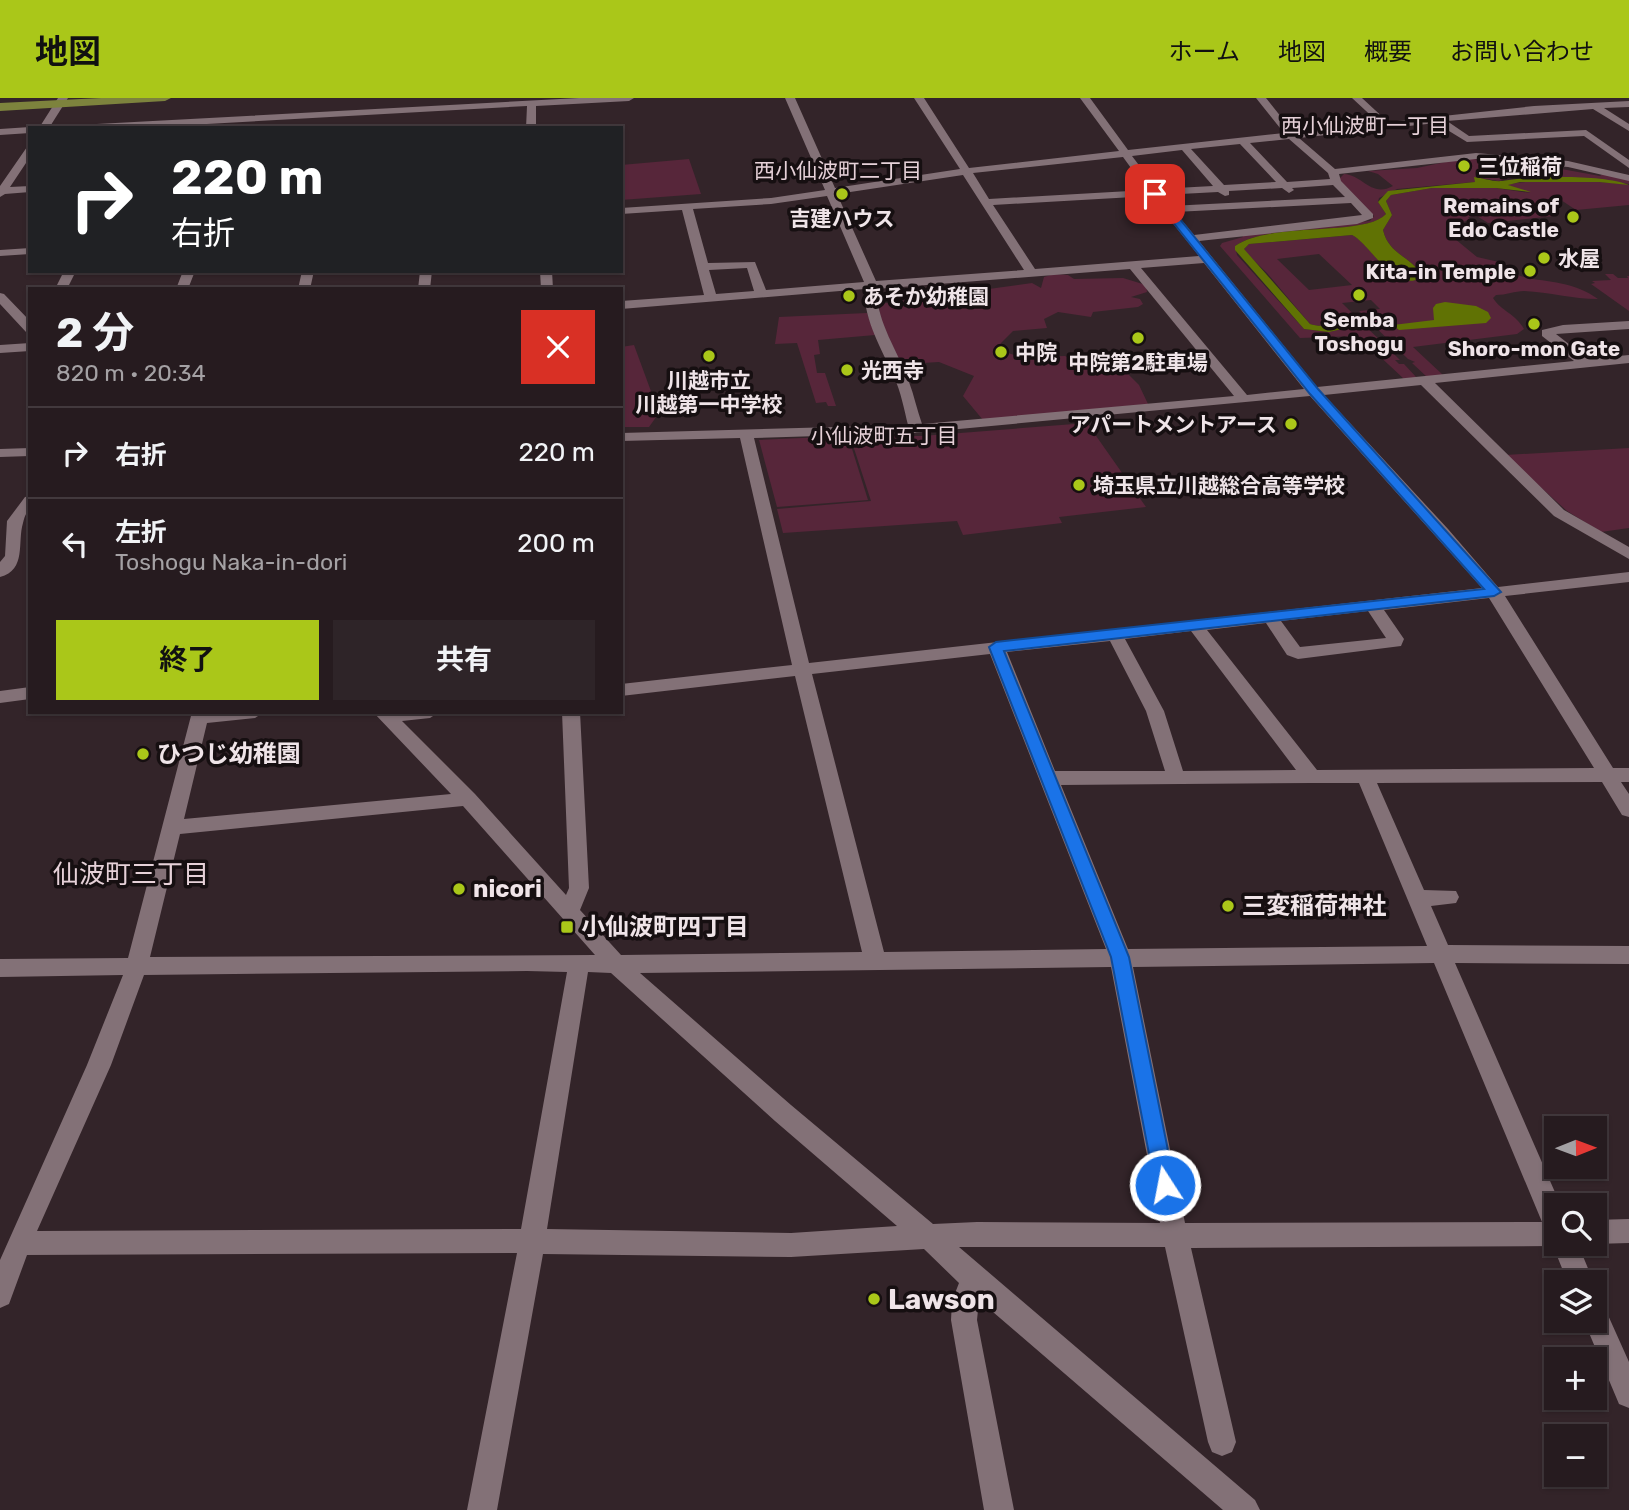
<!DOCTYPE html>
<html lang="ja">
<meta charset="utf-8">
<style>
body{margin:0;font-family:Rubik,"Noto Sans JP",sans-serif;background:#2e2428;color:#f1f3f6;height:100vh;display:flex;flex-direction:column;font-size:26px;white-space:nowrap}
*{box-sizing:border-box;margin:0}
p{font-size:23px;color:#a4a1a4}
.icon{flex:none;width:38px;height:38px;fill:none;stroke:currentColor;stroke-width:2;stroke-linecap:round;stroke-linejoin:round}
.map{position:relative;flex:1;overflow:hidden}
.side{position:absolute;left:28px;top:189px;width:595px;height:427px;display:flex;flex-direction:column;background:#261b1f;border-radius:0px;box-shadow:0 2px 5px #0004,0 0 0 2px #42393d}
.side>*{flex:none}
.top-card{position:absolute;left:28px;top:28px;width:595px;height:147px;border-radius:0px;box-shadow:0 2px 5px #0004,0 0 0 2px #42393d;background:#202124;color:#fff;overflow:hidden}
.needle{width:46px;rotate:89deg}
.controls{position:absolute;left:1544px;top:1018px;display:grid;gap:14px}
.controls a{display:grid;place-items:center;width:63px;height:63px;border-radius:0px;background:#261b1f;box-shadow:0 2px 5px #0004,0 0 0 2px #42393d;font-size:35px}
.pin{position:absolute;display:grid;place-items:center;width:60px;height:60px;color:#fff;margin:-30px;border-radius:14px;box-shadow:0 4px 10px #0006}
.me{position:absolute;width:77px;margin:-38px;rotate:349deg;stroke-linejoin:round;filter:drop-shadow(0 0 5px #0008)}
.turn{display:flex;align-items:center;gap:24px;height:147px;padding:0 28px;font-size:32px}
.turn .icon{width:91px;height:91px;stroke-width:2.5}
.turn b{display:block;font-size:49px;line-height:60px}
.round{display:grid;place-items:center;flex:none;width:74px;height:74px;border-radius:0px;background:#2e2428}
.head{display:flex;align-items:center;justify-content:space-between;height:119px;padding:0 28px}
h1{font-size:42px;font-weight:700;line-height:52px}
.action{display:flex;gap:14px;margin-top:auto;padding:14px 28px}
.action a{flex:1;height:80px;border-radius:0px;background:#aac719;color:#111;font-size:28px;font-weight:700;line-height:80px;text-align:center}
.action a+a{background:#2e2428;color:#f1f3f6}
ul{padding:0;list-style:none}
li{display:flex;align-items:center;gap:21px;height:91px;padding:0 28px;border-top:2px solid #42393d}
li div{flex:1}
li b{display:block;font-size:26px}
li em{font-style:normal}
header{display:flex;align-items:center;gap:42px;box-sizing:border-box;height:98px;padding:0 35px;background:#aac719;color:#111}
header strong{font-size:33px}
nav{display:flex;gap:38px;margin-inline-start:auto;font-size:24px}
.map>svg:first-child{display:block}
.green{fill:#57263a;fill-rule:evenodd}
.water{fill:#607204}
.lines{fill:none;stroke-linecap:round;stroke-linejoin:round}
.minor{fill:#837177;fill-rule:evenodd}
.major{fill:#7d833d;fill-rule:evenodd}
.route{fill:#1a73e8;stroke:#114b97;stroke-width:2}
.poi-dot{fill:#aac719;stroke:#160f11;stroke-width:2.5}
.labels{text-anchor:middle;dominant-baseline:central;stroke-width:7;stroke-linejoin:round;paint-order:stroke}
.far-neighbourhood-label{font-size:21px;fill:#e6d1d8;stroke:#160f11}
.far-poi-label{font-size:21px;font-weight:bold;fill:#efe4e8;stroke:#160f11;text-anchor:start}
.poi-label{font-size:24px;font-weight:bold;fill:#efe4e8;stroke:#160f11;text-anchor:start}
.neighbourhood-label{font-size:26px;fill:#e6d1d8;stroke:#160f11}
.near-poi-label{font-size:28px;font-weight:bold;fill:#efe4e8;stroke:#160f11;text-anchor:start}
</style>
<header>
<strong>地図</strong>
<nav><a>ホーム</a><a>地図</a><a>概要</a><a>お問い合わせ</a></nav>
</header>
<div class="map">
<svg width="1629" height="1412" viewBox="0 0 1629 1412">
<rect width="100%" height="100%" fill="#332429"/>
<!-- green -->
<path class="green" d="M1464,60L1556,70L1600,78L1603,75L1629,81V86L1592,81L1518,79L1498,83L1475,79V84L1397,91L1379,100L1378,104L1386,116C1366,139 1271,123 1235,148L1237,157L1304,231L1329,234L1350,229C1339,223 1323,231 1310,226L1267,175L1243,152L1249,146L1352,137C1372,146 1394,197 1422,179C1413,158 1389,158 1383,132L1392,117L1386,103L1391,97L1432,90H1496L1530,95L1507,87C1529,80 1605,83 1629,87V107L1576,112L1561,102L1536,104L1554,118L1488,125L1477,118L1468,119L1470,121L1463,124L1472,133L1449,136L1477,159L1499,164L1497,167C1527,189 1565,176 1598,201C1572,201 1550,194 1524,193C1515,193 1506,197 1496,197L1493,200C1501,213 1516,216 1524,231L1517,236L1413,249L1443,277L1427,279L1412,265L1415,264L1408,261L1359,213L1380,211L1371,202L1342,205L1400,262H1395L1399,266H1404L1417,280L1404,281L1358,238L1300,240L1220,148L1222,145L1243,139L1241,136L1370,123L1374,118L1338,82L1344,76C1363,77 1371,100 1393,88L1378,76L1368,73L1417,70ZM1319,156L1352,187L1309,192L1277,161Z
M689,61L701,96L621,102V67Z
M1054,176L1068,177L1074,181L1123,180L1146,187L1147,194L1131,199L1140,201L1143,206L1138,209L1093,214L1091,219L1058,214L1044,221L1047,230L1013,233L1001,245L1005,254L1020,259L1065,258L1091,269L1107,266L1123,271L1139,287L1148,306L983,322L963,298L974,278L939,264L922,265L923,270L903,272L880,220L879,206L1032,185L1041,190L1044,179Z
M1605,176H1613L1618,180H1628L1627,178H1629V213L1591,186L1595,185L1592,183L1611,182Z
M867,215L875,237L818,242L820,256L814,257L817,275H825L836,308H828L826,304L816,305L797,245L775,246L779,219Z
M634,247L659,315L649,329H621V249Z
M1087,325L1146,409L1059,419L1062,425L963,437L957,423L783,435L777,411L871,403L850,338H922Z
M848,338L868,402L777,409L759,342Z
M1629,350V430L1601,434L1567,413L1505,357Z"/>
<!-- water -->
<path class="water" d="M1474,79C1483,80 1493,84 1502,83C1531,78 1603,76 1629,87L1599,84H1520L1508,87L1531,94L1496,90H1432L1391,97L1386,103L1392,117L1383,132C1389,158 1413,158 1422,179C1394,197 1372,147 1352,137L1249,146L1244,151L1310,226C1323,231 1339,223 1351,229L1329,234L1304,231L1235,152V148C1271,123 1365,139 1386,116L1378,104L1388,93L1475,84Z
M1445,204L1476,208L1488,214L1491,220L1486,225L1399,232L1393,227L1434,222L1433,210L1436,206Z"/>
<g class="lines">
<!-- minor -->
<path class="minor" d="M58,0H68L49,30H39Z
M579,0H634L629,3L536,8V30H526L527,8L135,30H73L78,27Z
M785,0H795L835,90L960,71L914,0H924L969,70L1119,53L1080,0H1090L1128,52L1284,35L1256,0H1266L1293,34L1379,25L1352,0H1362L1388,24L1534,8L1629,3V9L1604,10L1629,26V33L1593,11L1447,23L1469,38L1586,32L1629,62V70L1584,38L1467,44L1436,25L1299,40L1335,71L1476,55L1568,63L1629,77V83L1568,69L1476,61L1339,76L1341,83L1373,116V120L1357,126L1199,143L1317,289L1574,263L1542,238V232L1563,227L1629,223V231L1556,236L1588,261L1629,257V265L1435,285L1564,412L1629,449V461L1554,418L1421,287L1324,297L1448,431L1498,489L1629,474V484L1505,498L1613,670H1629V684H1621L1629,696V719L1622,717L1602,684L1377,685L1424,792L1456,793L1459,799L1456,805L1431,808L1448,847L1629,848V866L1455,865L1561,1108H1556V1146H1578L1594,1185H1568L1553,1148L1191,1150L1236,1344L1232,1354L1222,1358L1212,1354L1208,1344L1165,1149H959L1255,1402L1260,1412H1223L979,1202L977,1222L1014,1412H984L951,1222L952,1203L959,1185L924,1151L791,1159L543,1156L497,1412H467L517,1155L27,1157L9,1206L0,1210V1162L87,967L123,877L0,879V861L128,860L192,614H264L255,620L207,625L184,721L451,696L373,614H439L430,620L402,623L475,696L566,797L569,790L562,614H580L589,790L580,812L621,857L862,854L795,578L621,598V586L792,567L740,340L621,343V335L908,327C904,311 901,294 894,279C881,249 865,225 864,191L621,211V203L704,197L682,112L621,116V110L771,100L825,92ZM1289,41L1328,75L1330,81L1287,84L1250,45ZM1240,46L1276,84L1224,87L1191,51ZM1182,52L1213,88L1157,91L1132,58ZM1123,59L1147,92L989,101L973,75ZM963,77L1024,172L876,183L837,96ZM1333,87L1345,99L1170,108L1162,97L1218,94L1225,98L1229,97V93L1282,90L1289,95L1294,92L1292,90ZM827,98L864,184L766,192L755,164L708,165L693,111L771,106ZM1151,98L1199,158L1035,171L993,107ZM1351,105L1362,117L1194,137L1175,114ZM1204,165L1304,291L1247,297L1141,170ZM747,170L754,193L716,196L709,172ZM1130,171L1234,298L922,326C917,312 914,297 909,284C897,251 878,227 876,191ZM1310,298L1482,490L809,565L754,340L916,335ZM1489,500L1594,670L1317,672L1207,532L1266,525L1287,557L1298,561L1401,548L1404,541L1384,512ZM1368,513L1386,540L1300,549L1281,523ZM1191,533L1296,672L1183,673L1164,613L1125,541ZM1110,543L1146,613L1165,673H1055L1007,554ZM990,556L1106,851L884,854L812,576ZM1311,685H1359L1427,848L1128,851L1061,687ZM463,708L595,857L150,859L180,736ZM1434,865L1542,1124L1185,1125L1133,869ZM1111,869L1160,1125L977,1124L933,1126L791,1007L640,875ZM527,873L567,874L521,1131L37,1133L111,967L144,877ZM588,874L611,875L775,1023L897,1128L791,1135L547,1131Z
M30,29L32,30H30V35L0,37V31Z
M30,48V59L10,89L30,88V94L5,96L0,99V88L27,49Z
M30,150V156L0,158V152Z
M64,173H76L67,191H55Z
M183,173H195L188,191H176Z
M302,173H314L310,191H298Z
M420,173H432L430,191H418Z
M540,173H552L553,191H541Z
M0,195L4,196L30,223V235L26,234L0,206Z
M30,245V253L0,255V247Z
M30,350V358L0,359V351Z
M30,398C30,414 26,412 23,425C17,444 27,472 0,479V464L5,458L7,423L25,399Z
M30,589V601L0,605V593Z
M1629,1121V1145L1594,1146V1122Z
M1594,1202L1603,1206L1629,1264V1310L1619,1306L1584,1223H1594Z"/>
<!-- major -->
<path class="major" d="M101,0H171L165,3L0,13V5Z"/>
</g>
<!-- route -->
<path class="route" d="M1152,94H1158L1318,291L1501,494L1494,498L1004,553L1129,859L1175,1087L1172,1094L1165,1097L1158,1094L1155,1087L1111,859L989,549L996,544L1484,491L1310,296L1152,98Z"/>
<!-- markers -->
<g class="poi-dot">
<circle cx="1464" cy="68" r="7"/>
<circle cx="842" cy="96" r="7"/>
<circle cx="1573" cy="119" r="7"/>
<circle cx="1544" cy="160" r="7"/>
<circle cx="1530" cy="173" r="7"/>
<circle cx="1359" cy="197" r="7"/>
<circle cx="849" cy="198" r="7"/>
<circle cx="1534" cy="226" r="7"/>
<circle cx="1138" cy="240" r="7"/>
<circle cx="1001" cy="254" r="7"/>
<circle cx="709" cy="258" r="7"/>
<circle cx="847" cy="272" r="7"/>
<circle cx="1291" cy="326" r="7"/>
<circle cx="1079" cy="387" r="7"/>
<circle cx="143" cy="656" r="7"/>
<circle cx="459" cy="791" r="7"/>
<circle cx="1228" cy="808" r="7"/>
<rect x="560" y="822" width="14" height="14" rx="3.5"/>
<circle cx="874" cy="1201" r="7"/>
</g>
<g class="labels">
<!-- far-neighbourhood labels -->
<g class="far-neighbourhood-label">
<text x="1365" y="27">西小仙波町一丁目</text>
<text x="838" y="72">西小仙波町二丁目</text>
<text x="884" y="337">小仙波町五丁目</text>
</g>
<!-- far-poi labels -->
<g class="far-poi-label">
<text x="1478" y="68">三位稲荷</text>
<text x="1559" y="107" text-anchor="end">Remains of<tspan x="1559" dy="24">Edo Castle</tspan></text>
<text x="842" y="120" text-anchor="middle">吉建ハウス</text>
<text x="1558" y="160">水屋</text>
<text x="1516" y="173" text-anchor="end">Kita-in Temple</text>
<text x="863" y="198">あそか幼稚園</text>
<text x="1359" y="221" text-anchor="middle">Semba<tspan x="1359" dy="24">Toshogu</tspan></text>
<text x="1534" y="250" text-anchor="middle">Shoro-mon Gate</text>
<text x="1015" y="254">中院</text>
<text x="1138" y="264" text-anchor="middle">中院第2駐車場</text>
<text x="861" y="272">光西寺</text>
<text x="709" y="282" text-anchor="middle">川越市立<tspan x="709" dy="24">川越第一中学校</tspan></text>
<text x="1277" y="326" text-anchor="end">アパートメントアース</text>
<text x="1093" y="387">埼玉県立川越総合高等学校</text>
</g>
<!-- poi labels -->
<g class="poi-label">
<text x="157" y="656">ひつじ幼稚園</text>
<text x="473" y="791">nicori</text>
<text x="1242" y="808">三変稲荷神社</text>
<text x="581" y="829">小仙波町四丁目</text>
</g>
<!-- neighbourhood labels -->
<g class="neighbourhood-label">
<text x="131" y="776">仙波町三丁目</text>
</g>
<!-- near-poi labels -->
<g class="near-poi-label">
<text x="888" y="1201">Lawson</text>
</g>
</g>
</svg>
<div class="controls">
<a><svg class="needle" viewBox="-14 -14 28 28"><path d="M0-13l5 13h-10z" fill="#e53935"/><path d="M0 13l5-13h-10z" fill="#a4a1a4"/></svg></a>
<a><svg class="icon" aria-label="search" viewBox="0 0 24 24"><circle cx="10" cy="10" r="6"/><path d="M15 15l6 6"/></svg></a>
<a><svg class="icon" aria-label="layers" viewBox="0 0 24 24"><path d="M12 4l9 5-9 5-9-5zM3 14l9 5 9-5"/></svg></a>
<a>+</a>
<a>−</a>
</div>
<div class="pin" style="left:1155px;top:96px;background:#d93025"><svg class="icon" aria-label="arrive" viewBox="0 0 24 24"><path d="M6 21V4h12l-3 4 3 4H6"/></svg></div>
<svg class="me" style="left:1165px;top:1087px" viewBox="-20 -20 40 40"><circle r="17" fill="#1a73e8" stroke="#fff" stroke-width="3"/><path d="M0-11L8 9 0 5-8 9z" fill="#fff"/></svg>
<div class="top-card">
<div class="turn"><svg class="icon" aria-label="right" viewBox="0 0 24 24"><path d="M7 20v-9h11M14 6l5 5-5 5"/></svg><div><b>220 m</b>右折</div></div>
</div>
<section class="side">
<div class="head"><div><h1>2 分</h1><p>820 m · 20:34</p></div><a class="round" style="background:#d93025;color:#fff"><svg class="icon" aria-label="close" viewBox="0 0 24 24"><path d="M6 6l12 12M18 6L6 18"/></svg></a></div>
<ul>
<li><svg class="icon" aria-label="right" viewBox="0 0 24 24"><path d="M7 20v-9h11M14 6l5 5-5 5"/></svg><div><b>右折</b></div><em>220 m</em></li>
<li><svg class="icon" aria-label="left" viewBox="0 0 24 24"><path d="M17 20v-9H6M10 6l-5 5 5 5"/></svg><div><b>左折</b><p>Toshogu Naka-in-dori</p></div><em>200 m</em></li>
</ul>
<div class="action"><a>終了</a><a>共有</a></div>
</section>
</div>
